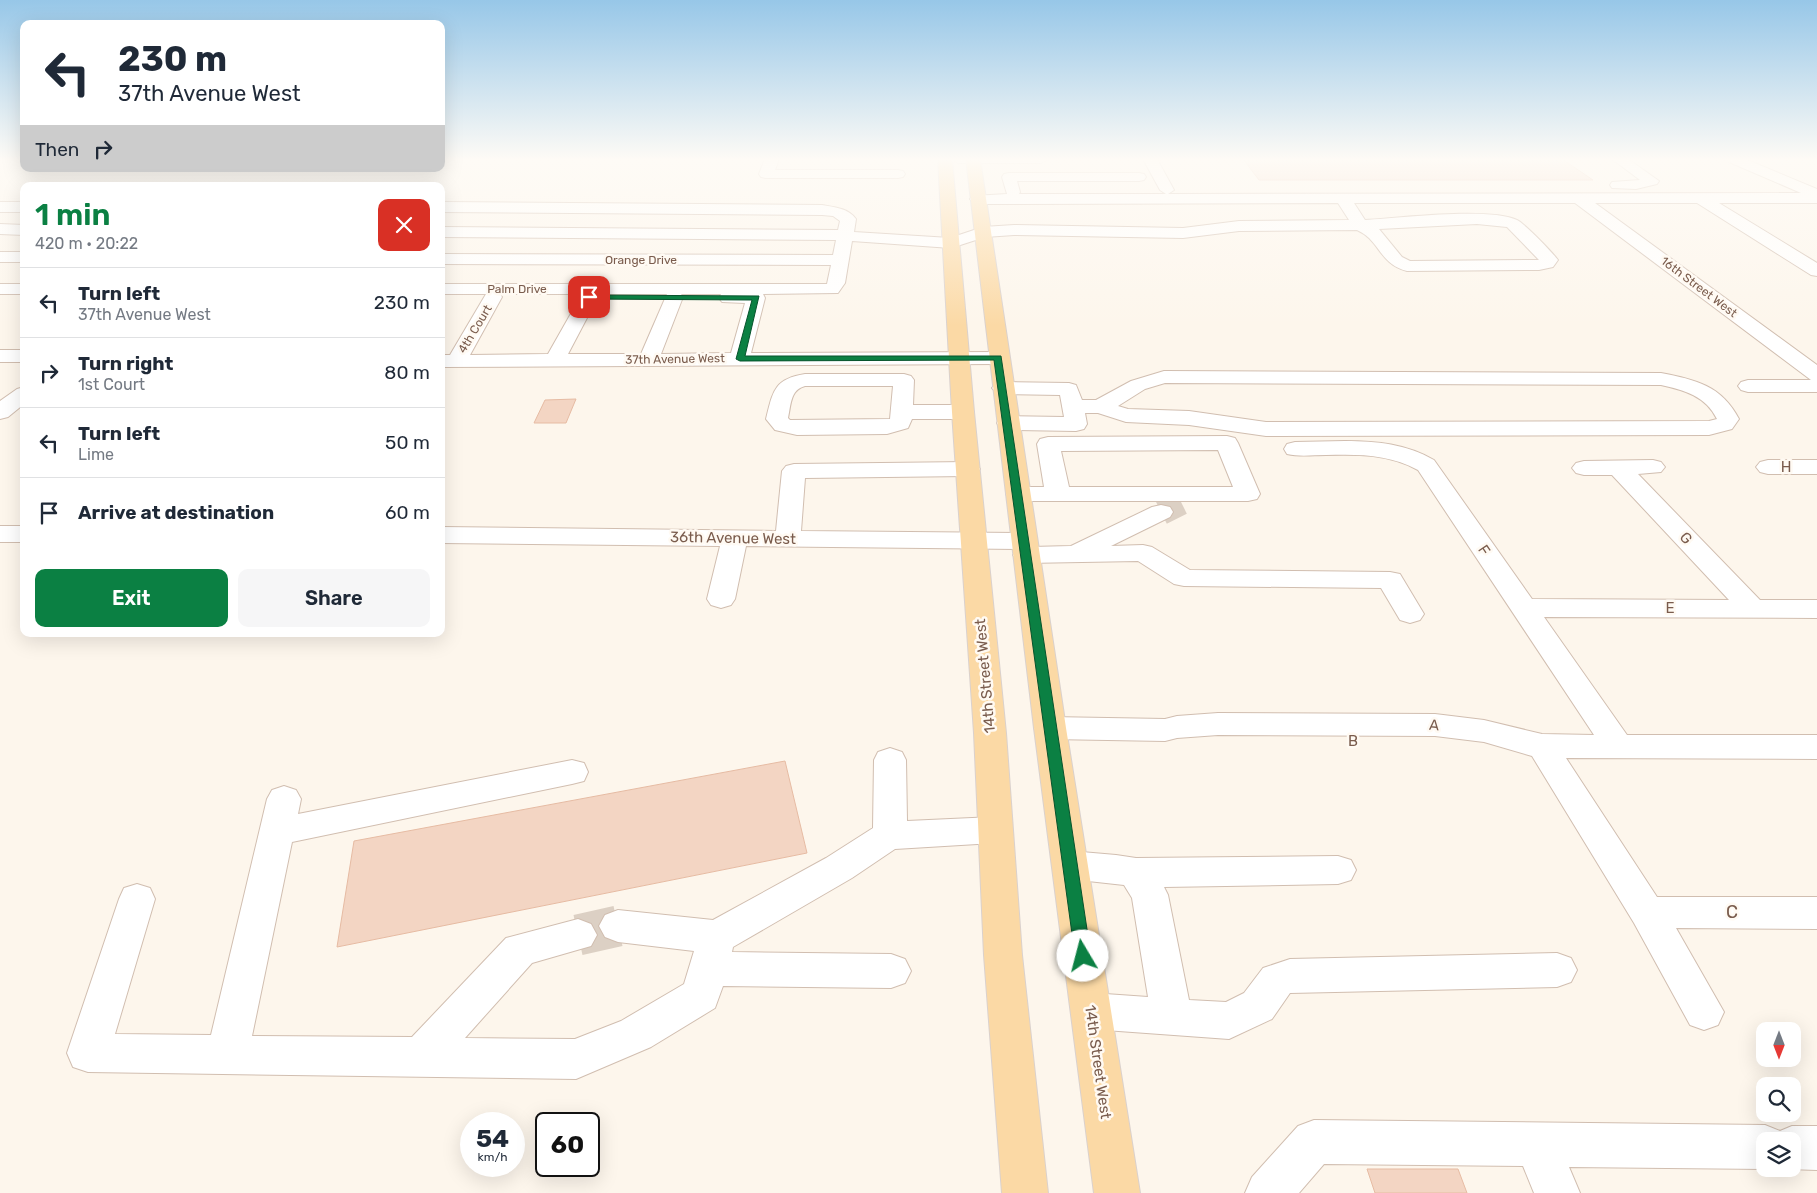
<!DOCTYPE html>
<meta charset="utf-8">
<style>
body{margin:0;font-family:Rubik,sans-serif;background:#f6f6f7;color:#1f2937;height:100vh;display:flex;flex-direction:column;font-size:19px;white-space:nowrap}
*{box-sizing:border-box;margin:0}
p{font-size:16px;color:#747a83}
.icon{flex:none;width:28px;height:28px;fill:none;stroke:currentColor;stroke-width:2;stroke-linecap:round;stroke-linejoin:round}
.map{position:relative;flex:1;overflow:hidden}
.side{position:absolute;left:20px;top:182px;width:425px;height:455px;display:flex;flex-direction:column;background:#fff;border-radius:10px;box-shadow:0 5px 20px #0002}
.side>*{flex:none}
.guide{position:absolute;left:20px;top:20px;width:425px;height:152px;border-radius:10px;box-shadow:0 5px 20px #0002;background:#fff;color:#1f2937;overflow:hidden}
.needle{width:32px;rotate:180deg}
.tools{position:absolute;left:1756px;top:1022px;display:grid;gap:10px}
.tools a{display:grid;place-items:center;width:45px;height:45px;border-radius:10px;background:#fff;box-shadow:0 5px 20px #0002;font-size:25px}
.speed{position:absolute;left:460px;top:1112px;display:flex;gap:10px;font-size:25px;font-weight:700;text-align:center}
.speed>*{display:grid;place-content:center;width:65px;height:65px;border-radius:50%;background:#fff;box-shadow:0 5px 20px #0002;line-height:1}
.speed small{font-size:12px;font-weight:400}
.speed .limit{border:2px solid #111;border-radius:8px;background:#fff;color:#111}
.pin{position:absolute;display:grid;place-items:center;width:42px;height:42px;color:#fff;margin:-21px;border-radius:10px;box-shadow:0 2px 8px #0006}
.me{position:absolute;width:55px;margin:-28px;rotate:352deg;stroke-linejoin:round;filter:drop-shadow(0 0 4px #0008)}
.turn{display:flex;align-items:center;gap:18px;height:105px;padding:0 15px;font-size:22px}
.turn .icon{width:65px;height:65px;stroke-width:2.5}
.turn b{display:block;font-size:35px;line-height:42px}
.then{display:flex;align-items:center;height:48px;padding:0 15px;background:#0003;gap:10px;font-size:19px}
.round{display:grid;place-items:center;flex:none;width:52px;height:52px;border-radius:10px;background:#f6f6f7}
.overview{display:flex;align-items:center;justify-content:space-between;height:85px;padding:0 15px}
h1{font-size:30px;font-weight:600;line-height:38px;color:#0b8043}
.button{display:flex;gap:10px;margin-top:auto;padding:10px 15px}
.button a{flex:1;height:58px;border-radius:10px;background:#0b8043;color:#fff;font-size:20px;font-weight:600;line-height:58px;text-align:center}
.button a+a{background:#f6f6f7;color:#1f2937}
ul{padding:0;list-style:none}
li{display:flex;align-items:center;gap:15px;height:70px;padding:0 15px;border-top:1px solid #e0e1e3}
li div{flex:1}
li b{display:block;font-size:19px}
li em{font-style:normal}
.map>svg:first-child{display:block}
.building{fill:#f3d5c3;stroke:#e6bba3}
.lines{fill:none;stroke-linecap:round;stroke-linejoin:round}
.minor-tunnel-far1{stroke:#dcd0c4;stroke-width:26;stroke-dasharray:26 12;stroke-linecap:butt}
.minor-tunnel{stroke:#dcd0c4;stroke-width:41;stroke-dasharray:41 21;stroke-linecap:butt}
.minor-casing{stroke:#d1beb0;stroke-width:2}
.major-casing{stroke:#dad1cd;stroke-width:2}
.minor{fill:#fff;fill-rule:evenodd}
.major{fill:#fbd9a5;fill-rule:evenodd}
.route{fill:#0b8043;stroke:#07532c}
.labels{text-anchor:middle;dominant-baseline:central;stroke-width:5;stroke-linejoin:round;paint-order:stroke}
.far-street-label{font-size:12px;fill:#7a5c4d;stroke:#fffaf3}
.street-label{font-size:15px;fill:#7a5c4d;stroke:#fffaf3}
.near-street-label{font-size:18px;fill:#7a5c4d;stroke:#fffaf3}
</style>
<div class="map">
<svg width="1817" height="1193" viewBox="0 0 1817 1193">
<rect width="100%" height="100%" fill="#fdf6ec"/>
<!-- building -->
<path class="building" d="M1243,159H1562L1593,180H1259Z
M576,399L566,423H534L545,400Z
M785,761L807,853L337,947L354,841Z
M1367,1169H1458L1467,1193H1375Z"/>
<g class="lines">
<!-- minor-tunnel-far1 -->
<path class="minor-tunnel-far1" d="M1161,512L1181,502"/>
<!-- minor-tunnel -->
<path class="minor-tunnel" d="M578,935L618,926"/>
<!-- minor casing -->
<g class="minor-casing">
<path id="minor" d="M765,159H779L775,170H898L903,171L905,174L903,177L898,178H766L761,177L759,174Z
M951,159H1048L1041,163H958Z
M1143,159H1157L1174,190L1168,194L1801,193L1729,162L1727,159H1745L1817,189V203H1719L1817,263V276L1811,275L1697,203H1595L1817,365V392H1748L1741,390L1738,386L1741,382L1748,380H1811L1575,203H1354L1365,220C1399,218 1489,207 1517,220C1525,224 1552,252 1558,260L1553,267L1539,270L1407,271C1379,264 1380,240 1357,230L1239,231L1183,238L1014,235L985,237L951,248L852,241L845,283L838,293L763,294L765,298L751,353L998,352L1005,354L1008,358L1005,362L998,364L441,367V355H450L486,294H441V284H827L831,265L441,264V254L833,255L836,240L441,237V227L838,230L840,221L833,216L822,215L441,212V202L822,205C834,207 848,208 856,219L854,232L950,238L983,227L1014,225L1183,228L1239,221L1349,220L1338,203L978,204L973,202L970,199L973,196L1007,194L1002,177L1004,174L1009,173H1139L1144,174L1146,177L1144,180L1139,181H1017L1020,192L1019,194H1166L1160,190ZM1477,224L1507,227L1539,260L1410,261L1402,257L1379,229ZM500,294H582L548,354L470,355L502,297ZM596,294H667L641,354H568L598,297ZM681,294H721L719,298L722,302L745,303L731,353L661,354L683,297Z
M1612,159H1628L1659,181L1657,184L1636,189L1612,188L1610,185L1612,182L1640,180Z
M0,202H24V212H0Z
M0,224L24,225V235L0,234Z
M0,252H24V262H0Z
M0,284H24V294H0Z
M0,350H24V362H0Z
M1164,371L1661,373C1696,380 1721,385 1739,419L1732,429L1709,435L1266,436L1189,425L1126,422L1098,413H1085L1087,424L1084,429L1076,431L1008,430L1000,428L997,423L1000,418L1008,416L1064,417L1060,395L1003,394L996,392L992,388L996,384L1003,382L1069,383L1076,385L1082,400H1096L1131,381ZM1165,383L1661,385C1684,390 1706,396 1717,419L1709,421L1266,422L1189,411L1128,409L1118,406L1145,389Z
M805,374H904L911,376L914,380L913,405H963L971,407L974,412L971,417L963,419H912L908,428L887,434L797,435L775,430L766,419C773,391 774,379 805,374ZM805,386H893L890,419L790,420L788,418C791,405 790,390 805,386Z
M24,387V404L8,417L0,419V401L17,389Z
M1227,436L1235,438L1238,443L1260,494L1257,499L1248,501H1018L1009,499L1006,494L1009,489L1018,487H1044L1037,444L1040,439L1048,437ZM1218,450L1233,487H1069L1061,451Z
M1345,441C1377,441 1406,444 1434,460L1532,599L1729,600L1612,475H1584L1576,473L1572,468L1576,463L1584,461L1653,460L1661,462L1665,467L1661,472L1638,474L1760,600H1817V618L1544,617L1627,735H1817V759L1566,758L1657,897H1817V929L1676,928L1724,1012L1718,1025L1704,1030L1690,1025L1634,923L1532,756L1484,742L1435,736L1218,735L1177,738L1165,741L1050,739L1039,736L1034,728L1039,720L1050,717L1165,719L1177,716L1218,713L1435,714L1484,720L1542,734L1594,735L1418,470C1389,454 1358,454 1326,455C1313,455 1300,457 1287,454L1284,449L1287,444L1295,442Z
M1768,460H1817V474H1768L1760,472L1756,467L1760,462Z
M968,462L976,464L980,469L976,474L968,476L805,478L801,531L1024,533L1033,536L1037,541L1031,547L1071,546L1152,507L1161,505L1170,507L1173,512L1170,517L1111,546L1143,545L1152,547L1190,570L1390,572L1400,574L1424,614L1420,620L1410,623L1400,620L1381,588L1184,586L1174,584L1138,561L1026,563L1017,561L1013,555L1020,549L746,546L735,599L731,605L721,608L711,605L707,599L720,546L441,543V527L776,531L782,471L786,466L794,464Z
M0,526H24V542H0Z
M890,748L902,752L906,760L907,821L994,817L1006,820L1011,830L1006,840L994,843L895,849L852,878L733,947L732,952L891,954L905,959L911,971L905,983L891,988L723,986L715,1008L651,1047L576,1079L88,1072L73,1067L67,1053L119,899L124,888L137,884L150,888L155,899L115,1034L211,1035L267,799L272,790L284,786L296,790L301,799L298,814L572,760L584,763L588,772L584,781L572,784L292,842L252,1036L412,1037L506,938L578,919L591,924L597,935L591,946L532,963L465,1038L575,1039L621,1021L684,984L694,951L618,942L605,937L599,926L605,915L618,910L713,920L826,858L873,828L874,760L878,752Z
M1070,851L1116,855L1136,858L1338,856L1351,860L1356,870L1351,880L1338,884L1164,887L1168,895L1189,1000L1226,1002L1244,993L1263,968L1290,959L1557,953L1571,958L1577,970L1571,982L1557,987L1290,993L1272,1019L1229,1039L1091,1029L1077,1024L1071,1011L1077,998L1091,993L1148,997L1132,898L1124,885L1070,879L1057,875L1052,865L1057,855Z
M1314,1120L1765,1125L1780,1131L1792,1126H1817V1170L1788,1169H1792V1141H1765V1169L1569,1167L1580,1193H1534L1523,1166L1324,1164L1299,1193H1245L1252,1177L1298,1126Z"/>
</g>
<!-- major casing -->
<g class="major-casing">
<path id="major" d="M938,159H952L974,412L1006,733L1022,955L1048,1193H1002L984,955L974,733L952,412Z
M966,159H980L1066,728L1140,1193H1094L1034,728Z"/>
</g>
<!-- minor -->
<use href="#minor" class="minor"/>
<!-- major -->
<use href="#major" class="major"/>
</g>
<!-- sky -->
<linearGradient id="sky" x2="0" y2="1"><stop stop-color="#97c7e8"/><stop offset="0.49" stop-color="#fefbf6"/><stop offset="1" stop-color="#fefbf6" stop-opacity="0"/></linearGradient>
<rect width="1817" height="326" fill="url(#sky)"/>
<!-- route -->
<path class="route" d="M589,295L759,296L745,356H1001L1091,956L1089,961L1083,963L1077,961L1075,956L994,360L740,361L736,359L752,300L586,299L585,297Z"/>
<g class="labels">
<!-- far-street labels -->
<g class="far-street-label">
<text x="641" y="260">Orange Drive</text>
<text transform="translate(1699 287) rotate(37)">16th Street West</text>
<text x="517" y="289">Palm Drive</text>
<text transform="translate(475 329) rotate(-59)">4th Court</text>
<text transform="translate(675 359) rotate(-1)">37th Avenue West</text>
</g>
<!-- street labels -->
<g class="street-label">
<text x="1786" y="467">H</text>
<text transform="translate(733 538) rotate(1)">36th Avenue West</text>
<text transform="translate(1686 538) rotate(47)">G</text>
<text transform="translate(1484 550) rotate(56)">F</text>
<text x="1670" y="608">E</text>
<text transform="translate(985 676) rotate(-95)">14th Street West</text>
<text transform="translate(1434 725) rotate(4)">A</text>
<text x="1353" y="741">B</text>
<text transform="translate(1098 1062) rotate(82)">14th Street West</text>
</g>
<!-- near-street labels -->
<g class="near-street-label">
<text x="1732" y="912">C</text>
</g>
</g>
</svg>
<div class="tools">
<a><svg class="needle" viewBox="-14 -14 28 28"><path d="M0-13l5 13h-10z" fill="#e53935"/><path d="M0 13l5-13h-10z" fill="#747a83"/></svg></a>
<a><svg class="icon" aria-label="search" viewBox="0 0 24 24"><circle cx="10" cy="10" r="6"/><path d="M15 15l6 6"/></svg></a>
<a><svg class="icon" aria-label="layers" viewBox="0 0 24 24"><path d="M12 4l9 5-9 5-9-5zM3 14l9 5 9-5"/></svg></a>
</div>
<div class="speed"><div>54<small>km/h</small></div><div class="limit">60</div></div>
<div class="pin" style="left:589px;top:297px;background:#d93025"><svg class="icon" aria-label="arrive" viewBox="0 0 24 24"><path d="M6 21V4h12l-3 4 3 4H6"/></svg></div>
<svg class="me" style="left:1083px;top:956px" viewBox="-20 -20 40 40"><circle r="19" fill="#fff"/><path d="M0-13L10 11 0 6-10 11z" fill="#0b8043"/></svg>
<div class="guide">
<div class="turn"><svg class="icon" aria-label="left" viewBox="0 0 24 24"><path d="M17 20v-9H6M10 6l-5 5 5 5"/></svg><div><b>230 m</b>37th Avenue West</div></div>
<div class="then">Then<svg class="icon" aria-label="right" viewBox="0 0 24 24"><path d="M7 20v-9h11M14 6l5 5-5 5"/></svg></div>
</div>
<section class="side">
<div class="overview"><div><h1>1 min</h1><p>420 m · 20:22</p></div><a class="round" style="background:#d93025;color:#fff"><svg class="icon" aria-label="close" viewBox="0 0 24 24"><path d="M6 6l12 12M18 6L6 18"/></svg></a></div>
<ul>
<li><svg class="icon" aria-label="left" viewBox="0 0 24 24"><path d="M17 20v-9H6M10 6l-5 5 5 5"/></svg><div><b>Turn left</b><p>37th Avenue West</p></div><em>230 m</em></li>
<li><svg class="icon" aria-label="right" viewBox="0 0 24 24"><path d="M7 20v-9h11M14 6l5 5-5 5"/></svg><div><b>Turn right</b><p>1st Court</p></div><em>80 m</em></li>
<li><svg class="icon" aria-label="left" viewBox="0 0 24 24"><path d="M17 20v-9H6M10 6l-5 5 5 5"/></svg><div><b>Turn left</b><p>Lime</p></div><em>50 m</em></li>
<li><svg class="icon" aria-label="arrive" viewBox="0 0 24 24"><path d="M6 21V4h12l-3 4 3 4H6"/></svg><div><b>Arrive at destination</b></div><em>60 m</em></li>
</ul>
<div class="button"><a>Exit</a><a>Share</a></div>
</section>
</div>
